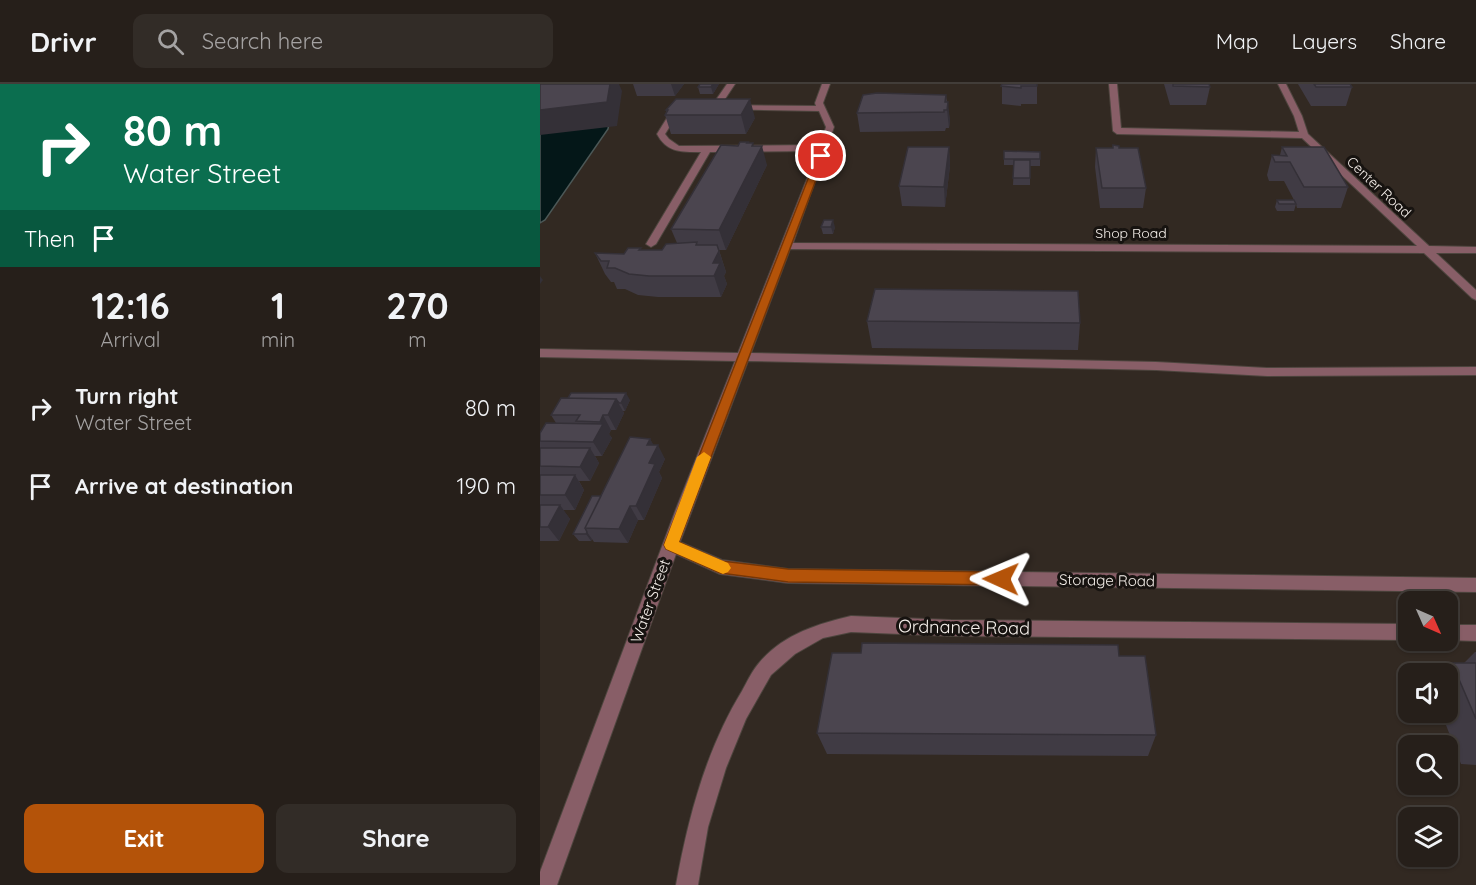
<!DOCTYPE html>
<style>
body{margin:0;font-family:Quicksand,sans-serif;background:#322c27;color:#f1f3f6;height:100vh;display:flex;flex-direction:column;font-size:22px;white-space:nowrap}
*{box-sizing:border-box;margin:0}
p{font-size:20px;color:#a4a2a2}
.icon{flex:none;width:33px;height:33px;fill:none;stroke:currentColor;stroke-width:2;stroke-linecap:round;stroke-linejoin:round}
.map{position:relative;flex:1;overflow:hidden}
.details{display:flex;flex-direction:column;background:#261f1a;width:540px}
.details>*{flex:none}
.hud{background:#0b6e4f;color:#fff;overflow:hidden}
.needle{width:39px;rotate:135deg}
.fabs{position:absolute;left:858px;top:507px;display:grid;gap:12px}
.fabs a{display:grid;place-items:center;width:60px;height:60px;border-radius:12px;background:#261f1a;box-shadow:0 2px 4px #0004,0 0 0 2px #423d39;font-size:30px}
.pin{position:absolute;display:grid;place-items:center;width:51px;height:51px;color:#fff;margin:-26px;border:3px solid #fff;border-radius:50%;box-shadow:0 2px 6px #0007}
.me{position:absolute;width:66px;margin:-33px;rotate:271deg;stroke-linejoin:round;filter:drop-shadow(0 0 4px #0008)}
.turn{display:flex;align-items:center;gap:21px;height:126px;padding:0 24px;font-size:27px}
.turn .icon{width:78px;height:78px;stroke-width:2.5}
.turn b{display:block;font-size:42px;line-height:51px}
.then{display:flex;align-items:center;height:57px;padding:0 24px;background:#0003;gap:12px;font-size:22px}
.eta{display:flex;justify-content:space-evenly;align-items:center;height:102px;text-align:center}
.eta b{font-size:36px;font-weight:800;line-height:42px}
.button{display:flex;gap:12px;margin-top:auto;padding:12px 24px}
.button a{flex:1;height:69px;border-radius:12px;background:#b45309;color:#fff;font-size:24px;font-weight:800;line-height:69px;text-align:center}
.button a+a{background:#322c27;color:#f1f3f6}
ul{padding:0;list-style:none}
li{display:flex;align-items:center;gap:18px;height:78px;padding:0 24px}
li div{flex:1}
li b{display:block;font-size:22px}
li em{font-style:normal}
header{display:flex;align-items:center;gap:36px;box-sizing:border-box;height:84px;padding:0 30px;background:#261f1a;border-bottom:2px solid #423d39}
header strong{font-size:28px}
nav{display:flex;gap:33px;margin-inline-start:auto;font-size:21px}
.search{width:420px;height:54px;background:#322c27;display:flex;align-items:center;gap:15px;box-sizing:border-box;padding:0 21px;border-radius:12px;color:#a4a2a2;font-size:22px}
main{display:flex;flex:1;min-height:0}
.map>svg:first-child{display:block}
.water{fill:#041718;stroke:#4c5857;stroke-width:1.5}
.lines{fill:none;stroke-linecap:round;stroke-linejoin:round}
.minor-casing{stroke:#4d453e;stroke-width:2}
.minor{fill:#885e67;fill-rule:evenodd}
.wall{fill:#403b44}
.shaded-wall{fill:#343037}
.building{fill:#4b454f;stroke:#343037;stroke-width:1.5}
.route{fill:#b45309;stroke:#753606;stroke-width:1.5}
.slow{fill:#f59e0b}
.labels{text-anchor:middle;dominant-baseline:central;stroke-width:6;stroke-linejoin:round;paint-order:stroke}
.far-street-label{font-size:14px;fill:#f5efea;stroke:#171310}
.street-label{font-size:15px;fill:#f5efea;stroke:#171310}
.near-street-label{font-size:18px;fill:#f5efea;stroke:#171310}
</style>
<header>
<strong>Drivr</strong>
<div class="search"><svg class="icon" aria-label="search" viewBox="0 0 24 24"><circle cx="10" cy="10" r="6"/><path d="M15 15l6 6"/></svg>Search here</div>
<nav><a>Map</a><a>Layers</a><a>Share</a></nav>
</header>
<main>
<section class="details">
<div class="hud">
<div class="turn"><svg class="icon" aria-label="right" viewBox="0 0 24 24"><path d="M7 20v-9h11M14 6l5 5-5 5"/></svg><div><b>80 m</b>Water Street</div></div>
<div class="then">Then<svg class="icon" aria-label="arrive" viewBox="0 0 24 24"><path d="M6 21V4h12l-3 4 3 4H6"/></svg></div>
</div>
<div class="eta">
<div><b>12:16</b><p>Arrival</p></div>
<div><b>1</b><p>min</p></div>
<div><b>270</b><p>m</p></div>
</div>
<ul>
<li><svg class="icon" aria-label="right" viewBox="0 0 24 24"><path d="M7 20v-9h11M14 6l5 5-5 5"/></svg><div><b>Turn right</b><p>Water Street</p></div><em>80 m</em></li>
<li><svg class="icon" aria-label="arrive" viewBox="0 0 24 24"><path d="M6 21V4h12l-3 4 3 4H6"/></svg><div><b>Arrive at destination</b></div><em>190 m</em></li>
</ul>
<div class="button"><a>Exit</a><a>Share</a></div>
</section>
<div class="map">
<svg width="936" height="801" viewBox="0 0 936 801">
<rect width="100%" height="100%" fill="#322922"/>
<!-- water -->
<path class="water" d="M0,0H76L68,45L5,136L0,139Z"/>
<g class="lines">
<!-- minor casing -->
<g class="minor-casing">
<path id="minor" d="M187,0H195L181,21L276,22L275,19L282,0H290L283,19L294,43L253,159L877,162L762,54L577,50L573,47L569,0H577L581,44L759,48L754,32L738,0H746L762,32L768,50L889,162L936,163V169H896L936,206V216L932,214L884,169L250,165L211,269L616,278L727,284L936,283V291L727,292L616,286L208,277L140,458L182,476L248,485L936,494V508L248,499L180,490L136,470L17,801H0V788L136,425L195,277L0,273V265L198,269L278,67L170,68L116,160L111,163L106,160L161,68C142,68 127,69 117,50L135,21L138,20L142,23L125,50L129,55L139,62L280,61L286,43L279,27L172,25L171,23Z
M311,532L411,536L868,540V556L411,552L311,548L283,554L255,570L231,591L206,635L186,684L168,743L158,801H136C148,734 166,666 202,607C207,598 212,587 219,579C242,551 277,540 311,532Z
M908,541H936V557L907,556Z"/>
</g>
<!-- minor -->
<use href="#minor" class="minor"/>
</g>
<!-- wall -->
<path class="wall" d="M93,0H144L135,12H97Z
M179,0L173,10H160L158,3Z
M462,0L497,2V20H481V22L462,20Z
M624,0H669L670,3L666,21H630Z
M758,0H810L812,3L806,22H771Z
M406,11L410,37L409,44H406L405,47L320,48L317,29Z
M136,15L215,34L206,50H131L125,31L126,28V26Z
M208,59H213V62L227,81L186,166H179L186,188L184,192L187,200L181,213H118L98,211L85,205H77L74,198H71L65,190L55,169L84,170L102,166H122L137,159L131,145L198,62Z
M573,61L579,64L606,104L603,124H560L555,83L556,64H572Z
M409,63L410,82L405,123L362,122L359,102Z
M742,63L808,103L801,124H757L756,120L754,127H737L735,123L737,116H754L744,97H729L727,91L732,71H740Z
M464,67L500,68V82H490V101H473L474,81H464Z
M281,143H295L293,150H283Z
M327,237L540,239L538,266L332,264Z
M90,316L85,327H83L84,329L76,346H71L69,350L72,354L62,372H55L59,379L50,397H39L44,406L35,426H23L30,435L19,457H0V349L16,339L11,331Z
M110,355L113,361L125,375L119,388L122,394L104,436H98L88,459L54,458L52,455L51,457H39L33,450L61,412Z
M935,568H936V681L921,680L901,628H908V590H902L912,579H924Z
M579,572L616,651L608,672L287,670L277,649Z"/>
<!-- shaded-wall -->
<path class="shaded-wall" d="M70,0H79L82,7L77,42L0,51V26Z
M131,0H144L135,12Z
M173,0H179L173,10L171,3Z
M210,15L215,34L206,50L201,31Z
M408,18L410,37L409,44L407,26Z
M213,59L216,73L222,62L227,81L186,166L179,146Z
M409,63L410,82L405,123L404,103Z
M293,136L295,143L293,150L291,143Z
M177,161L186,188L184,192L187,200L181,213L174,192L173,179Z
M0,192L3,196L0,200Z
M86,309L90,316L85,327L81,319Z
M76,315L84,329L76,346L68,331Z
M63,331L71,346L69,350L72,354L62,372L53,358L62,341L60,338Z
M110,355L116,365L118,361L125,375L119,388L122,394L104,436L96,422L109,379L107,361Z
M50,364L59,379L50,397L40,383Z
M35,391L44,406L35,426L25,411Z
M20,421L30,435L19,457L8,443Z
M90,422L98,436L88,459L79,445Z
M47,448L52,455L51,457L46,450Z"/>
<!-- building -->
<path class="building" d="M0,0H70L67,18L0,26Z
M160,0H173L171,3H158Z
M462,0H497V2H481V4L461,2Z
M633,0H669L670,3L633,2Z
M774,0H810L812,3H776Z
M337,9L406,11L405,18H408L407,26H404V28L317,29L323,11Z
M136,15H210L201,31H125L128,26H126Z
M200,58H208L207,59H213L212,62H222L179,146L131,145L181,61L198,62Z
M573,61L579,62V64H598L606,104H562L556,64H573Z
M368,63H409L404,103L359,102Z
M742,63H784L808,103H764L750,78H735L732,71L747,72Z
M464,67L500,68V75H464Z
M474,76H490V94H473Z
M737,116H754L756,120H739Z
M284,136H293L291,143H281Z
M157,158L156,161H177L179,167L173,179H180L174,192H109L89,190L75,184H67L69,177H61L55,169L84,170L88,164H101L99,166H122L126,160Z
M335,205L538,207L540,239L327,237Z
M31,309H86L81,319H79L76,315L28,314Z
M21,314L76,315L68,331H63L60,338L36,337L40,331H11Z
M6,339L63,340L53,358L0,357V349Z
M90,353L110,355L107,361H118L109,379L115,380L96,422H90L79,445L45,444Z
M0,364H50L40,383L0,382Z
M0,391H35L25,411H0Z
M52,412H61L45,444L47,448L46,450H33Z
M0,421H20L8,443H0Z
M322,559L578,561L579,572H605L616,651L277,649L292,569H321Z
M912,579H936V635Z"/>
<!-- route -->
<path class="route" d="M281,70L285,72L139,458L182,477L248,485L461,488L467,490L469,495L467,499L461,501L248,498L180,489L126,465L124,461L277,72Z"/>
<!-- slow -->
<path class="slow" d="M164,368L171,373L139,458L188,479L191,484L188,488L183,490L126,465L124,461L157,373Z"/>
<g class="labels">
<!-- far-street labels -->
<g class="far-street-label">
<text transform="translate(839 103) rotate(43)">Center Road</text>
<text x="591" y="149">Shop Road</text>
</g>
<!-- street labels -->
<g class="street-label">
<text transform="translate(567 496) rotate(1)">Storage Road</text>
<text transform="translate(110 517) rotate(-70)">Water Street</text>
</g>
<!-- near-street labels -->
<g class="near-street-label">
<text transform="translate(424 543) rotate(1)">Ordnance Road</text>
</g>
</g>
</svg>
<div class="fabs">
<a><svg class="needle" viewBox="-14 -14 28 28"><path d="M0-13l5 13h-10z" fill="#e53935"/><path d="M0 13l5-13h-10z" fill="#a4a2a2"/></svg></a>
<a><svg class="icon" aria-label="sound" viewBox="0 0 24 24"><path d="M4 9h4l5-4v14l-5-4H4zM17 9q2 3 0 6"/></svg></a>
<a><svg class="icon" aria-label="search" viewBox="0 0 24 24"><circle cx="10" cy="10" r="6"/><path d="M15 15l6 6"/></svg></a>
<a><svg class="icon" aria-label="layers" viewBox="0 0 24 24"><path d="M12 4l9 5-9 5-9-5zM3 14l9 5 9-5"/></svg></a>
</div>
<div class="pin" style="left:281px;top:72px;background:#d93025"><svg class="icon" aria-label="arrive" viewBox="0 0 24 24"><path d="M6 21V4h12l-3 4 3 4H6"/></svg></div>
<svg class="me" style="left:461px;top:495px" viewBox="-20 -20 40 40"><path d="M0-17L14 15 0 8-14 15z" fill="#b45309" stroke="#fff" stroke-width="4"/></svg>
</div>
</main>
